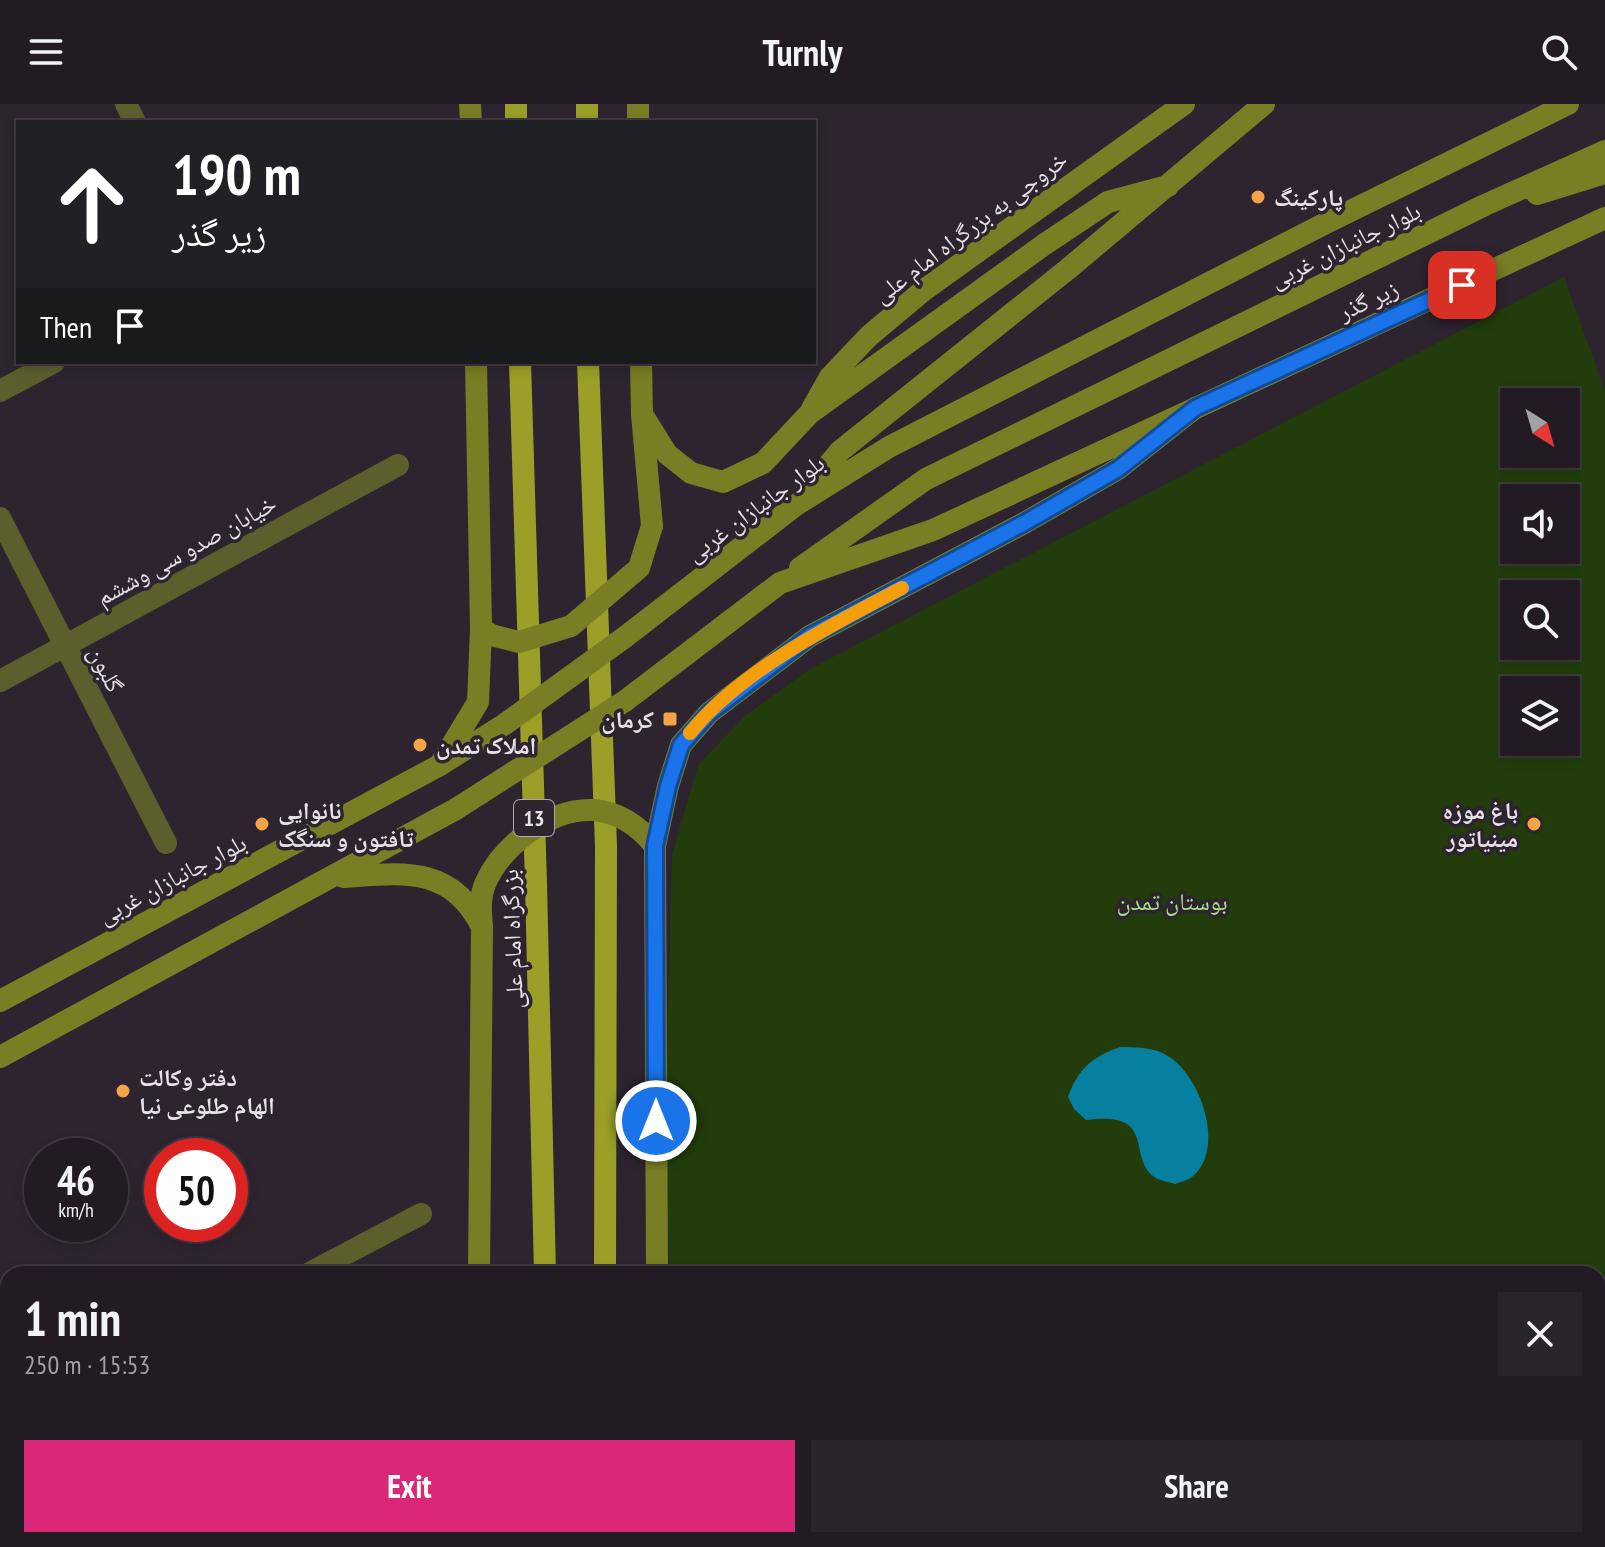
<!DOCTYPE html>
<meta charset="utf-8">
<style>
body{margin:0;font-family:"PT Sans Narrow","Noto Naskh Arabic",sans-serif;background:#2a242c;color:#f1f3f6;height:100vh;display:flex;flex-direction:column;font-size:30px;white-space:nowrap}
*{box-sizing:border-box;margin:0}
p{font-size:26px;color:#a2a1a6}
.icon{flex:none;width:44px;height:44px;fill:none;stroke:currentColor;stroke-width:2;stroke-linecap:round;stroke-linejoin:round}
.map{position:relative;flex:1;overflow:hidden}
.panel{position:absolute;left:0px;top:1162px;width:1606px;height:282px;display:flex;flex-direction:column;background:#221b24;border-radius:24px 24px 0 0;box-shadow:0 4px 12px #0003,0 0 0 2px #3f3941}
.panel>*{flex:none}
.guide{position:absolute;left:16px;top:16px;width:800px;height:244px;border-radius:0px;box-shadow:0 4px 12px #0003,0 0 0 2px #3f3941;background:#202124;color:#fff;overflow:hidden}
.needle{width:52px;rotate:143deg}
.fabs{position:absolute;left:1500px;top:284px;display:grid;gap:16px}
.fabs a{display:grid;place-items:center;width:80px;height:80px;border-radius:0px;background:#221b24;box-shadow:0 4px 12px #0003,0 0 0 2px #3f3941;font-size:40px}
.speed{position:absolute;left:24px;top:1034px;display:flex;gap:16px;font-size:40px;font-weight:700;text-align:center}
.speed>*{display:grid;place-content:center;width:104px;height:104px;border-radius:50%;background:#221b24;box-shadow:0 4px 12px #0003,0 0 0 2px #3f3941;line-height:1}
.speed small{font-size:20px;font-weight:400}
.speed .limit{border:12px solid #d22;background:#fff;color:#111}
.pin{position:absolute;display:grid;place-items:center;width:68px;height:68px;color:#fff;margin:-34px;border-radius:16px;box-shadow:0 4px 12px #0006}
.me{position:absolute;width:88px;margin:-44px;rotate:0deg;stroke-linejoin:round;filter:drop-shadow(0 0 6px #0008)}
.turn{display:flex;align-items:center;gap:28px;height:168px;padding:0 24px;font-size:36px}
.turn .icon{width:104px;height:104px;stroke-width:2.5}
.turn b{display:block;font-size:56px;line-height:68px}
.then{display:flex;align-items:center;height:76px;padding:0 24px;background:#0003;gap:16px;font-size:30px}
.round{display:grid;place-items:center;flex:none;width:84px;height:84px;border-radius:0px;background:#2a242c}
.headline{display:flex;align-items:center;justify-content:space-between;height:136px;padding:0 24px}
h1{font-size:48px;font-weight:600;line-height:60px}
.action{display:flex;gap:16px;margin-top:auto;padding:16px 24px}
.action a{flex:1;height:92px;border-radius:0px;background:#db2777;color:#fff;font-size:32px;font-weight:600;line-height:92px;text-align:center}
.action a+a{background:#2a242c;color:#f1f3f6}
header{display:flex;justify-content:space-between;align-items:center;height:104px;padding:0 24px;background:#221b24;font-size:36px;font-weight:600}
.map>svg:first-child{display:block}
.green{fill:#223d0b;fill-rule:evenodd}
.water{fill:#077f9e}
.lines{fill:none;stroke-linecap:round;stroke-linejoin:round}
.minor{stroke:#5c5f2c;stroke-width:22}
.secondary{stroke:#797d24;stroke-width:22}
.trunk{stroke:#9a9f28;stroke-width:22}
.secondary-bridge{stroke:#797d24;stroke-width:22}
.route-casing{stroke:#114b97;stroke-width:20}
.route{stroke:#1a73e8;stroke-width:14}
.slow{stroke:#f59e0b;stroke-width:14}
.poi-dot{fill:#f6a247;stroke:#2d2430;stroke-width:3}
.labels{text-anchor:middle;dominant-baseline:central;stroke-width:7;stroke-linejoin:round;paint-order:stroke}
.shield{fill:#2d2430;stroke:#afa8b1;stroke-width:2}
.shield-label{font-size:22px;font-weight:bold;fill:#e7e1e8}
.poi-label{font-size:24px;font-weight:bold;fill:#e7e1e8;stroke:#2d2430;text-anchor:start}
.street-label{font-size:24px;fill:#e7e1e8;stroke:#2d2430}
.park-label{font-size:24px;fill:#a8de84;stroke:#2d2430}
</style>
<header><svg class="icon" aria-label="menu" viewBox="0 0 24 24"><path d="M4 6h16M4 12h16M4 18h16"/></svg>Turnly<svg class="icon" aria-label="search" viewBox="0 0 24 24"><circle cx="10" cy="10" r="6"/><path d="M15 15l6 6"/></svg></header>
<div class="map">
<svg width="1605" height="1443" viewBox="0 0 1605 1443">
<rect width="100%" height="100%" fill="#2d2430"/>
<!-- green -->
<path class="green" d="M1564,173L1605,287V1443H673V1436H1598V1170H669L666,998L672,751L698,661L745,612L810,565ZM1514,298H1566V350H1514ZM1514,394H1566V446H1514ZM1514,490H1566V542H1514ZM1514,586H1566V638H1514Z
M0,1313L8,1321V1411L0,1402Z"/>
<!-- water -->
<path class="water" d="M1120,943C1135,943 1154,943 1168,952C1200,971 1227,1045 1192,1073C1188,1076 1180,1078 1175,1080C1170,1078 1161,1077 1156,1074C1125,1054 1159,1006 1086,1016L1074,1005L1068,993C1078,965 1092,953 1120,943Z"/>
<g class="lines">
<!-- minor -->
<path class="minor" d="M126,0L135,18
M0,287L54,258
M0,414L166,739
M0,577L398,361
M308,1170L421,1110
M0,1264L8,1279
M79,1443L83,1436"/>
<!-- secondary -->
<path class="secondary" d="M470,0L471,18
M638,0V18
M1537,90L1605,69
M641,258L642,310L652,422
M812,305L830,273L869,232L924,186L1184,0
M642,310L667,350L691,369L723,378L763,359L810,309L1045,140L1108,98L1168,82
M806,388L840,347L1068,165L1264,0
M800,464L926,375L1485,101L1605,47
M625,533L796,401L889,343L1328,118L1568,0
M625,597L780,479L933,426L1605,114
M343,773C403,769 451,761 482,823L479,1170
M0,897L440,661L478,598L481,524L476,258
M0,953L456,705
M657,1170L655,742L668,682L681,641L709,609L810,532L1026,418L1118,365L1195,304
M658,1436V1443
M477,1443V1436"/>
<!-- trunk -->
<path class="trunk" d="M516,0V18
M587,0V18
M520,258L536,779L545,1170
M588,258L606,742L605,1170
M547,1436V1443
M607,1436V1443"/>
<!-- secondary-bridge -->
<path class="secondary-bridge" d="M481,524L491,531L519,538L571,522L639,464L652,422
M440,661L505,620L625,533
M456,705L625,597
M482,823C481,809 479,794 485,780C501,743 549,704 593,706C619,708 639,722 655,742"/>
</g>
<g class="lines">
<!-- route casing -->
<g class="route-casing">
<path id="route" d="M656,1017L655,742L668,682L681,641L709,609L810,532L1026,418L1118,365L1195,304L1462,181"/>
</g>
<!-- route -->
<use href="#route" class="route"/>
<!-- slow -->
<path class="slow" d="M690,629C740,567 833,520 902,484"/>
</g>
<!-- markers -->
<g class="poi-dot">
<circle cx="1258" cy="93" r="8"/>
<rect x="662" y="607" width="16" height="16" rx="4"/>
<circle cx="420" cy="641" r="8"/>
<circle cx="262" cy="720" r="8"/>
<circle cx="1534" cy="720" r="8"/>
<circle cx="123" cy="987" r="8"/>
</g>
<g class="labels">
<!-- shield labels -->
<rect class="shield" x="514" y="696" width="40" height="36" rx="6"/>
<g class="shield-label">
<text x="534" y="714">13</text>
</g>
<!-- poi labels -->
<g class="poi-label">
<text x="1274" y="93">پارکینگ</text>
<text x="654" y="615" text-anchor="end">کرمان</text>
<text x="436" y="641">املاک تمدن</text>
<text x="278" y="706">نانوایی<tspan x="278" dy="28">تافتون و سنگک</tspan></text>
<text x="1518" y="706" text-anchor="end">باغ موزه<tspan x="1518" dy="28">مینیاتور</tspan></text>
<text x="139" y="973">دفتر وکالت<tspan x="139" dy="28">الهام طلوعی نیا</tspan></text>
</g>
<!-- street labels -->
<g class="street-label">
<text transform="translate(970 123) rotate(-37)">خروجی به بزرگراه امام علی</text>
<text transform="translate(1345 141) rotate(-26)">بلوار جانبازان غربی</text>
<text transform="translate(1368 196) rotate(-25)">زیر گذر</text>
<text transform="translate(755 404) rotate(-36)">بلوار جانبازان غربی</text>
<text transform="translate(186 446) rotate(-29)">خیابان صدو سی وششم</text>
<text transform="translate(106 565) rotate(63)">گلبون</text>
<text transform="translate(172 775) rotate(-28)">بلوار جانبازان غربی</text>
<text transform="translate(512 835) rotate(-92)">بزرگراه امام علی</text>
</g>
<!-- park labels -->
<g class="park-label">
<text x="1172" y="797">بوستان تمدن</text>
</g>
</g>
</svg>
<div class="fabs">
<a><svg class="needle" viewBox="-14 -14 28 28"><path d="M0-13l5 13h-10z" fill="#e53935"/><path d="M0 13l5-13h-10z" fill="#a2a1a6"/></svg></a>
<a><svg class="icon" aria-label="sound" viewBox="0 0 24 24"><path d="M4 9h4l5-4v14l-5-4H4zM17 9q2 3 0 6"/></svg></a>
<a><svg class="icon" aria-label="search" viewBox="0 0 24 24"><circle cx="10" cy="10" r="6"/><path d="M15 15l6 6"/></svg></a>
<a><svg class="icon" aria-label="layers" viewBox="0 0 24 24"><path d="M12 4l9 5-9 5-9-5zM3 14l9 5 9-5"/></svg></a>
</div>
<div class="speed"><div>46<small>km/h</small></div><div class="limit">50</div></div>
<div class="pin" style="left:1462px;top:181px;background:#d93025"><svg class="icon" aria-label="arrive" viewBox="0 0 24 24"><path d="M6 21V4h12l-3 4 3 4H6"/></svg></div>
<svg class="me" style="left:656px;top:1017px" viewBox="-20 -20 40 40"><circle r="17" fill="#1a73e8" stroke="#fff" stroke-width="3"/><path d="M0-11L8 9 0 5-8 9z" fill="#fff"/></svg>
<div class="guide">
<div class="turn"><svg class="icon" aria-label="ahead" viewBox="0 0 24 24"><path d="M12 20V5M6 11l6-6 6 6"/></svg><div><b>190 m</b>زیر گذر</div></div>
<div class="then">Then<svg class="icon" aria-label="arrive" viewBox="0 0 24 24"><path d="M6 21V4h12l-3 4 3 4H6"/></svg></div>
</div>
<section class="panel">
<div class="headline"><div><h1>1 min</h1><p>250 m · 15:53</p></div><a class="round"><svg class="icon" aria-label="close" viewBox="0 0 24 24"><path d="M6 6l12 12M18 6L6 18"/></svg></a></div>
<div class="action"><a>Exit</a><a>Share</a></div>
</section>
</div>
